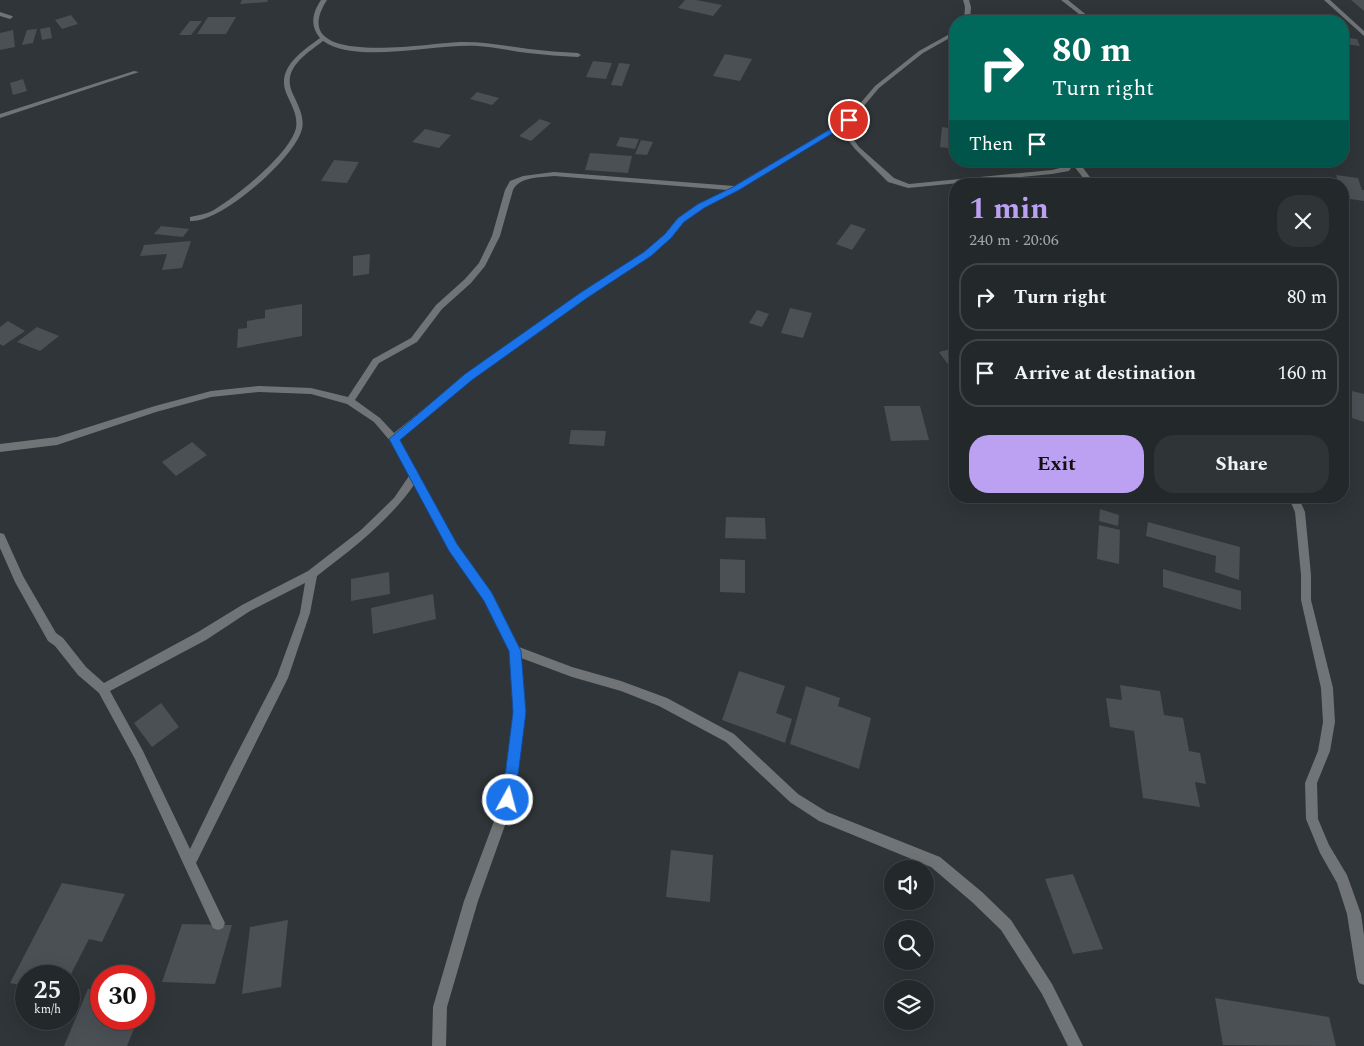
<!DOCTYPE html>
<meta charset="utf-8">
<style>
body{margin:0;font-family:Spectral,serif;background:#2f3436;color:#f1f3f6;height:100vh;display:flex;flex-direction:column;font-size:19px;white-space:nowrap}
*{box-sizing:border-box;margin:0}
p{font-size:16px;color:#a3a6a8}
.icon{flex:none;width:28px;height:28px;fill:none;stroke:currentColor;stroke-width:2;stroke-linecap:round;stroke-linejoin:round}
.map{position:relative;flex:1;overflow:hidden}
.panel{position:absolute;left:949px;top:178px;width:400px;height:325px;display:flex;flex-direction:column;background:#23282a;border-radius:20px;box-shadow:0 5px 20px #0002,0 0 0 1px #404447}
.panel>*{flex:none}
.top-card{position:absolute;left:949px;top:15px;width:400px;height:152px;border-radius:20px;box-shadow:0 5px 20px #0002,0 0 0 1px #404447;background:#00695c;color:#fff;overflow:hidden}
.buttons{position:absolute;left:884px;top:860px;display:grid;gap:10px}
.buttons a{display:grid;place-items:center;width:50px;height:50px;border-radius:50%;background:#23282a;box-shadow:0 5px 20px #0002,0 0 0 1px #404447;font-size:25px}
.speed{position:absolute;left:15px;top:965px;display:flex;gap:10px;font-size:25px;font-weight:700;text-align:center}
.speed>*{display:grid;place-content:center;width:65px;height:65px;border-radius:50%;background:#23282a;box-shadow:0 5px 20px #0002,0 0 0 1px #404447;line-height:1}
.speed small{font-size:12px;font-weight:400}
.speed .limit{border:8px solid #d22;background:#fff;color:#111}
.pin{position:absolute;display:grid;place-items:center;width:42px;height:42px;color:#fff;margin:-21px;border:2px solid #fff;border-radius:50%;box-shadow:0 1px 5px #0007}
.me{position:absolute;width:55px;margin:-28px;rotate:7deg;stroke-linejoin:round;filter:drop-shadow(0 0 4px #0008)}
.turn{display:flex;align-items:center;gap:18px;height:105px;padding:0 20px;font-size:22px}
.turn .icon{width:65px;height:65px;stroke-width:2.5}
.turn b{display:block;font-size:35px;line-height:42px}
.then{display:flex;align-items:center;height:48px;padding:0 20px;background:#0003;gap:10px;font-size:19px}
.round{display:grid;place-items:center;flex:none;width:52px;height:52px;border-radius:20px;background:#2f3436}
.headline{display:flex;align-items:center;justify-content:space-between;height:85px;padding:0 20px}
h1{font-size:30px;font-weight:700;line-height:38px;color:#bca0f2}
.button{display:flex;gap:10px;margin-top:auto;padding:10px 20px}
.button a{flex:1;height:58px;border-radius:20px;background:#bca0f2;color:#111;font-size:20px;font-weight:700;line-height:58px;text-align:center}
.button a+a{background:#2f3436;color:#f1f3f6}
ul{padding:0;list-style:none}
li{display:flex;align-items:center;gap:15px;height:68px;margin:0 10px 8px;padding:0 10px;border:2px solid #404447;border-radius:20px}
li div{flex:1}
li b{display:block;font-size:19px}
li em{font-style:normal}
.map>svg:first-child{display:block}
.building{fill:#4a5054}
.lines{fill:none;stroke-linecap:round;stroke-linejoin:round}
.lane{fill:#717476;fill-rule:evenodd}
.street{fill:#717476;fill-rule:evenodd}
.route{fill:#1a73e8;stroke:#114b97}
</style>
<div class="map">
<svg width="1364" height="1046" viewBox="0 0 1364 1046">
<rect width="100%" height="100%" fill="#2f3538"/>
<!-- building -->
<path class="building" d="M242,0H268L267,2L240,4Z
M685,0H696L722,5L713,16L678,8Z
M1351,0H1364V11Z
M71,15L78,24L62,29L55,20Z
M208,17H236L226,34H197Z
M190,21H202L191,35H179Z
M50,27L52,38L42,40L40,29Z
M37,29L33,43L22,45L27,30Z
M13,30L15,47L0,50V33Z
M1342,37L1357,39L1360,46L1344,44L1346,49L1342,48Z
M725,54L752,59L740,81L713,76Z
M593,61L612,63L606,79L586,77Z
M619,63L630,64L622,86L611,85Z
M23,79L27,91L13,95L10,83Z
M477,92L499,98L492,105L470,99Z
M540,119L551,123L531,141L519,136Z
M942,127L955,129V149L940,147Z
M425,129L451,135L439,148L412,142Z
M620,137L639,139L635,149L616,146Z
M641,140L653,142L647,155L635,154Z
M590,153L632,156L628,173L585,170Z
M334,160L359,162L347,183L321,181Z
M1336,175L1358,178L1362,190H1364V201L1343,198L1342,184H1339Z
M851,224L866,229L852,250L836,244Z
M161,226L189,229L183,237L154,234Z
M191,241L182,268L162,270L167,254L140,256L144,245Z
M370,254L369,274L353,276V256Z
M302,304V336L237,348L238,329L247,328V321L265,318V310Z
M790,308L812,313L803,338L781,333Z
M757,310L769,314L762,327L749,323Z
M8,321L25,331L3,346L0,344V327Z
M37,327L59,336L40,351L17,342Z
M955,348V374L939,352Z
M1352,391L1364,394V422L1352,418Z
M884,406H920L929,440L891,441Z
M571,430L606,431L604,446L569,444Z
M192,442L207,455L176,476L162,462Z
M1100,509L1119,515L1118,526L1099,521Z
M726,517L765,518L766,539L725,538Z
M1148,522L1240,547L1239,580L1215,572L1216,556L1146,536Z
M1099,525L1120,530L1119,564L1097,559Z
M720,559L745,560V593L720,592Z
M1163,569L1241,591V610L1163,587Z
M389,572L390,594L351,601V579Z
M433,594L436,619L373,634L371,608Z
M739,671L785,686L776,713L792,719L785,743L722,720Z
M1120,685L1160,691L1164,715L1183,718L1189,751L1200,753L1206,784L1195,782L1200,807L1143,798L1134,731L1110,727L1106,698L1122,700Z
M806,686L840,698L838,706L871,718L859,769L790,744Z
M161,703L179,727L152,747L134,723Z
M671,850L713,855L710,902L666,897Z
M1073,874L1103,949L1073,954L1045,879Z
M62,883L125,894L102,942L89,939L70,976H26V986L10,983Z
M288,920L281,987L242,994L250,927Z
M182,924L232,925L215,984L162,982Z
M88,989L101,990V1019H138L127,1046H64Z
M1215,998L1329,1017L1336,1046L1223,1045Z"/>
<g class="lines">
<!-- lane -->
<path class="lane" d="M0,12L12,16L13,17L10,19L0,16Z"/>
<!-- street -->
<path class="street" d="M321,0H327C281,72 436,41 464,42C486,42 507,46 529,49C545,51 562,52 578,53L581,55L578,57C561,56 545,55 528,53C512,51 495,47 478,46C435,43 358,65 323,41C309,52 287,65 290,85C291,92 295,97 297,103C301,111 304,121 302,129C295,158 220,224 190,221V217C198,215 206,214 212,211C235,198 290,154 296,128C298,116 292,106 287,95C275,69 301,52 320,38C309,25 313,12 321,0Z
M963,0H969L971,7L970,21H964L965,7Z
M1061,0H1068L1094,21H1088Z
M1324,0H1330L1364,31V36Z
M955,31V35L923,53L879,88L852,120L854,140L859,147L894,178L909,184L1052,170L1064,167L1069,161H1078L1095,184H1088L1073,165L1069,171L1052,174L908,188L888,182L855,149L848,140L846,125L739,190L704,208L684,222L671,238L651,256L600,288L472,379L399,440L457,544L492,594L519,647L572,667L621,681L667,698L734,734L798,794L827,812L940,857L982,892L1011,920L1052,984L1083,1046H1068L1042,994L1001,930L972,902L931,867L819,821L790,802L726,742L659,706L621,691L572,677L521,658L525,712L514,800L478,901L447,1007L446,1046H432L433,1007L464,901L502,800L513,712L509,651L484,600L449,550L414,485C388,522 353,548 317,576L310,613L288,678L196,863L225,923L223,928L218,930L213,928L135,759L99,693L78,675L55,646L48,641L15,582L0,548V533L4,534L23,576L56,633L63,638L86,667L104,683L198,632L242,605L308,571L361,530L394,498L409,476L391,442L374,422L347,404L311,394L259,392L211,397L156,412L57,445L0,452V444L57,437L155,406L211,391L259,386L311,388L348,397L373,359L411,338L436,305L465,279L479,263L492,236L505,190L510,181L523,176L554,172L734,186L847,119L875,86L919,51ZM554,176L727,190L698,204L678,218L665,234L645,252L594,284L466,375L394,433L380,418L355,400L379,363L417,342L442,309L471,283L485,266L500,236L513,190C520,176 540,178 554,176ZM305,583L300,613L277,676L227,773L190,849L143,751L110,691L206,640L250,611Z
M134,71L139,72L0,118V114Z
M1288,496H1298L1305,512L1311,575V600L1333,688L1335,722L1330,751L1317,783L1318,819L1329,845L1347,875L1361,914L1364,935V985L1359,983L1357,978L1347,914L1337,883L1320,853L1306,819L1305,783L1318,751L1323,722L1321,688L1301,600V575L1295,512Z"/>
</g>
<!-- route -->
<path class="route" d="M849,118L852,120L851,122L739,190L704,208L684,222L671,238L651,256L587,298L472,380L400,440L457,544L492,593L521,651L526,712L515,800L513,805L508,807L504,805L502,800L513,712L509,651L484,601L449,551L389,439L465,374L580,293L644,252L665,234L678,218L698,204L733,187Z"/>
</svg>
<div class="buttons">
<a><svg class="icon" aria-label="sound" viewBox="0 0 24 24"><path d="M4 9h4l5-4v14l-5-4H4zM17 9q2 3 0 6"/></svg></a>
<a><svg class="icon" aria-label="search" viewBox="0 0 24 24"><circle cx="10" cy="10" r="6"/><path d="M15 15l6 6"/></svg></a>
<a><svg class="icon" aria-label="layers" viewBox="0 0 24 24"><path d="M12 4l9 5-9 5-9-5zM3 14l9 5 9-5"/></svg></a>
</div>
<div class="speed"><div>25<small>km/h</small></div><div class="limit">30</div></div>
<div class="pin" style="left:849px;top:120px;background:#d93025"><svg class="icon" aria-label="arrive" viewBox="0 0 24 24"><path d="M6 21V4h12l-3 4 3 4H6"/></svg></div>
<svg class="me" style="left:508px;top:800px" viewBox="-20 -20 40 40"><circle r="17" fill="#1a73e8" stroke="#fff" stroke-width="3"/><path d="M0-11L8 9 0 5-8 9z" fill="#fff"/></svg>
<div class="top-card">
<div class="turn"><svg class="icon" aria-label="right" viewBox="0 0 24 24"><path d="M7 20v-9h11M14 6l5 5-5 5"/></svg><div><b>80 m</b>Turn right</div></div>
<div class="then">Then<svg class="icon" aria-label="arrive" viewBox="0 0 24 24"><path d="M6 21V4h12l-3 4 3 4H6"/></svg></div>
</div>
<section class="panel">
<div class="headline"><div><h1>1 min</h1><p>240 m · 20:06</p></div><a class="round"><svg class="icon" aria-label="close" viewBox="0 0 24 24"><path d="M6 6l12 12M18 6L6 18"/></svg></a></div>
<ul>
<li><svg class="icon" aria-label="right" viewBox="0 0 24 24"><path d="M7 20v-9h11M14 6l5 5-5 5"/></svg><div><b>Turn right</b></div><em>80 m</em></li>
<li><svg class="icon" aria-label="arrive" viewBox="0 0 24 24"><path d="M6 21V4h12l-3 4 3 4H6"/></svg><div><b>Arrive at destination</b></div><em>160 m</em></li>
</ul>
<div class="button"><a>Exit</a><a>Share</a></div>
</section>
</div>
